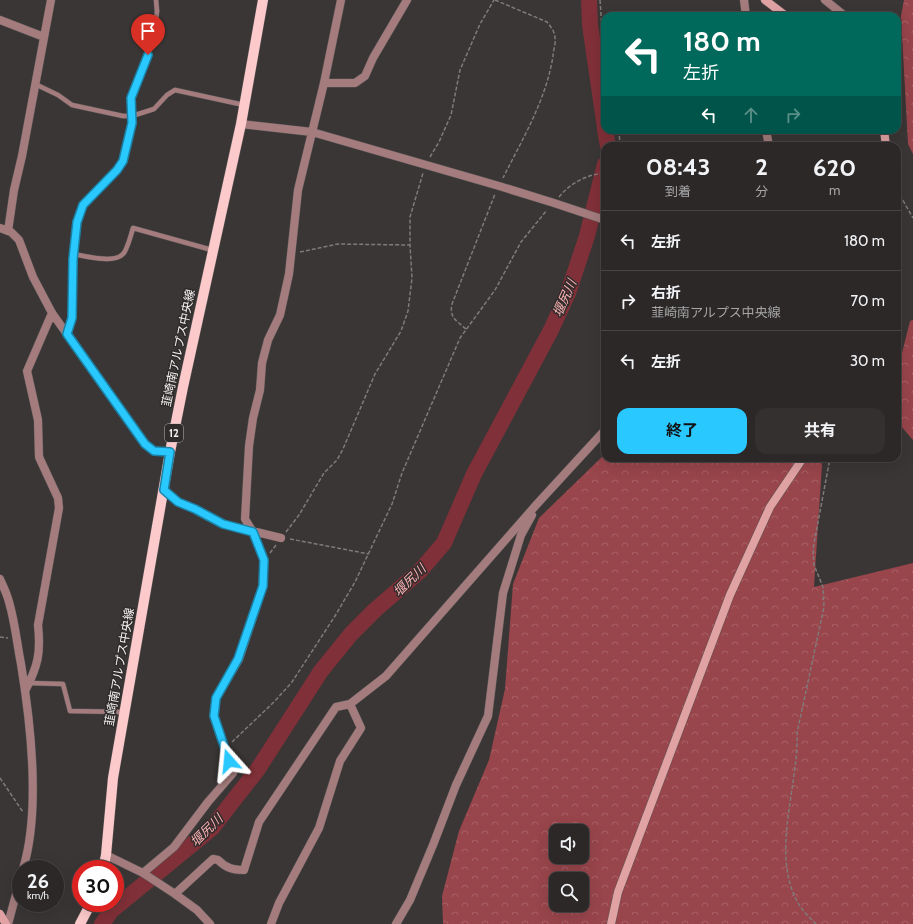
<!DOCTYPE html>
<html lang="ja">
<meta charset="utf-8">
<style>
body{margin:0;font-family:Cabin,"Noto Sans JP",sans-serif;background:#343030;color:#f1f3f6;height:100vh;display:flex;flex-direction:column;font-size:15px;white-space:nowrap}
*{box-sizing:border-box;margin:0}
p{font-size:13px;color:#a6a6a8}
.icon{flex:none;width:22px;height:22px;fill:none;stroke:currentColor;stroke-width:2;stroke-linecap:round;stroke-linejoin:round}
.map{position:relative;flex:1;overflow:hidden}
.drawer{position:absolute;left:601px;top:142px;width:300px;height:320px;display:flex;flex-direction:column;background:#2c2828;border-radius:12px;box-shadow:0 4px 16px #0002,0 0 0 1px #484445}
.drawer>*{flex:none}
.hud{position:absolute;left:601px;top:12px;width:300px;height:122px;border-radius:12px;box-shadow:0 4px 16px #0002,0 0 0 1px #484445;background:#00695c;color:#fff;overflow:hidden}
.tools{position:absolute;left:549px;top:824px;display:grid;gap:8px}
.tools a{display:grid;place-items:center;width:40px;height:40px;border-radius:8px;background:#2c2828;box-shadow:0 4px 16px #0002,0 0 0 1px #484445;font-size:20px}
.speed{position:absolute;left:12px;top:860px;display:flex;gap:8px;font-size:20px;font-weight:700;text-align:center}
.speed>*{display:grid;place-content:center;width:52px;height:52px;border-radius:50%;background:#2c2828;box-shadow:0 4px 16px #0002,0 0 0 1px #484445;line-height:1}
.speed small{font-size:10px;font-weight:400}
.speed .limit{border:6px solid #d22;background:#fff;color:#111}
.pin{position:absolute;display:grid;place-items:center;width:34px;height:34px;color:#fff;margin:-41px -17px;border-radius:50% 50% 50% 0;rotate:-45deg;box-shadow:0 0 4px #0007}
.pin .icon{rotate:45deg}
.me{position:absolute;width:44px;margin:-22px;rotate:342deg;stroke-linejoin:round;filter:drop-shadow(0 0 3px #0008)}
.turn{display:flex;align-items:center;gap:14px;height:84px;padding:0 16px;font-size:18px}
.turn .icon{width:52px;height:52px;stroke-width:2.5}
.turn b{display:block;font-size:28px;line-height:34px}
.lanes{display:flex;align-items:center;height:38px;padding:0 16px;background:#0003;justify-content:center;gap:20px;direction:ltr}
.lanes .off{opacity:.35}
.eta{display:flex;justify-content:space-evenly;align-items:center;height:68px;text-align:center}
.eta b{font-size:24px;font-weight:700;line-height:28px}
.cta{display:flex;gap:8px;margin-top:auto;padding:8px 16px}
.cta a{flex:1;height:46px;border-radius:12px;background:#29c8ff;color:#111;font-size:16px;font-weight:700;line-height:46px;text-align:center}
.cta a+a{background:#343030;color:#f1f3f6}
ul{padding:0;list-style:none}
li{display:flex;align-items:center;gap:12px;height:60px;padding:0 16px;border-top:1px solid #484445}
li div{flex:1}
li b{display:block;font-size:15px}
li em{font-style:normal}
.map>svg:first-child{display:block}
.forest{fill:url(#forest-crowns);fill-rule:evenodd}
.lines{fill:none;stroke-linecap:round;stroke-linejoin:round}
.river{stroke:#803038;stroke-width:16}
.lane-casing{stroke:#585454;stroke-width:5.5}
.street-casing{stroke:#585454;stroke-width:9}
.secondary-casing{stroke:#585454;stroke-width:9}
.primary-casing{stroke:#585454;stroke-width:11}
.path{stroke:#7f7b7b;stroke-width:1.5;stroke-dasharray:4 2;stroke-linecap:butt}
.lane{stroke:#a47c7d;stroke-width:4.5}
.street{stroke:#a47c7d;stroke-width:8}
.secondary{stroke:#e1a2a4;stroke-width:8}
.primary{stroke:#fccacb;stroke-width:10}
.route-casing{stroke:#1b82a6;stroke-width:10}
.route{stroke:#29c8ff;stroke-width:7}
.labels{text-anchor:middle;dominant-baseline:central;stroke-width:3;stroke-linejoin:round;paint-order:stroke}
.shield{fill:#302c2c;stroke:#bab7b7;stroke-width:1}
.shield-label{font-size:11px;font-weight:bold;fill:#f5f2f2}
.street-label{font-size:12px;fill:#f5f2f2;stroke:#302c2c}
.water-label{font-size:13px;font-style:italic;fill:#f8b0b1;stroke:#302c2c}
</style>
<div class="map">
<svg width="913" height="924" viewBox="0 0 913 924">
<defs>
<pattern id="forest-crowns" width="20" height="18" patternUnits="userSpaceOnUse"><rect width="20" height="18" fill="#98454b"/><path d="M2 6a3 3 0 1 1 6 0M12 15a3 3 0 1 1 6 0" fill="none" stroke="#a76065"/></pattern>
</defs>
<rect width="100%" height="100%" fill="#3a3636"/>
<!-- forest -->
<path class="forest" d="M904,0H913V154L908,144L901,16Z
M913,320V440L900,425L901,357L910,321Z
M605,454V458H821L822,465L814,587L913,563V924H443L442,896L459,831L489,760L505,689L513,584L539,518ZM556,831H582V857H556ZM556,879H582V905H556Z"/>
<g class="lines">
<!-- river -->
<path class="river" d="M589,0L590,25L605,128
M605,130L608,146
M102,924L111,911L212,828L258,769L321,671L351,634L375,610L420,571L444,543L474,474L551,330L568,293L587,236L605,164"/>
<!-- lane casing -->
<g class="lane-casing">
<path id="lane" d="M35,84L58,95L72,105L123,116H132L154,109L167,95L175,90L244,105
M73,254C85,256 114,264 123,254C127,250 131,235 133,228L212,250
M67,334L72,318L73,259L77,222L83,205L117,170L123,161L133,123L131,98L148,55L155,30L157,11L156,0
M29,683L63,684L70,711L124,712"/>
</g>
<!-- street casing -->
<g class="street-casing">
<path id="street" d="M744,0L746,16
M825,0L845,16
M0,20L44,37
M324,83H355L365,76L373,58L407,0
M241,124L312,132L499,186L554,203L605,220
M766,130L769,146
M0,228L11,232L19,240L33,277L52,313L145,444L154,451L170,452
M8,231L14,190L22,156L51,0
M164,490L178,502L195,509L223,524L281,538
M0,579C3,586 7,594 9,602C15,622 17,644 21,664C31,725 41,810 23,869
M25,691C38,666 41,653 38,625L59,508L58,498L39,457L38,420L27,371L52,313
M106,855L143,873L175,894L213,859L218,860C226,868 233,870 244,870L259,822L336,707L350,704L386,676L537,504L605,430
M143,873L174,847L208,802L233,773L214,716L216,698L239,659L263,586L264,560L253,532L245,519L249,446L253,418L260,390L262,363L268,340L280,315L289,274L298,190L324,83L341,0
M175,894L197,910L210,924
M8,924L21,876
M271,924L279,903L319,828L340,761L361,728L350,704
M396,924L410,900L433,845L456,785L488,716L503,593L521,535L532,515"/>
</g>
<!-- secondary casing -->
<g class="secondary-casing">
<path id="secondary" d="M765,0L786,16
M884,130L886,146
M0,914L6,924
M611,924L618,892L730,595L770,507L803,458"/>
</g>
<!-- primary casing -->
<g class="primary-casing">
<path id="primary" d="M103,869L106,855L113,778L170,452L183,387L241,124L263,0
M80,924L91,903"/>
</g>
<!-- path -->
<path class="path" d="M495,0L547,22C551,27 555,32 555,38C556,44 553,51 553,56C546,100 523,138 503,178
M600,0L602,29L605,47
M619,130L620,146
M430,157L439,142L451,115L460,70L480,24L494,0
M897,190L913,218
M559,197C570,183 588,174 605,173
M300,252L338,244L410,245
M466,329C457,321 449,318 452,304L495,194
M286,532L299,515L324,473L337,460L343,449L375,374L401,331L408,311L412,278L410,245V217L423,173
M290,539L369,554
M270,553L276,545
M0,637L8,638
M232,742L275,701L292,682L335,616L355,582L392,504L402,473L460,338L495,290L521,242L547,210
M0,778L23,812
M816,924C810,918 802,910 798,903C770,853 799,786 797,733L824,607L823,587L814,565L813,549L830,458"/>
<!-- lane -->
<use href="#lane" class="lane"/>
<!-- street -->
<use href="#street" class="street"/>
<!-- secondary -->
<use href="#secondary" class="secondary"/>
<!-- primary -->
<use href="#primary" class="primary"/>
</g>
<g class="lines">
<!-- route casing -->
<g class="route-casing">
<path id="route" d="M148,55L131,98L132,123L123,161L117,170L83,205L77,222L73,259L72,318L67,334L145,444L154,451L170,452L164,490L178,502L195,509L223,524L253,532L264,560L263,586L238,659L216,698L214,716L229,761"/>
</g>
<!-- route -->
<use href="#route" class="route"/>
</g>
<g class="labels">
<!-- shield labels -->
<rect class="shield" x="165" y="424" width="18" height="18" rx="3"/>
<g class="shield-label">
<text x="174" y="433">12</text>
</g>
<!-- street labels -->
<g class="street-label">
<text transform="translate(178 348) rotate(-78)">韮崎南アルプス中央線</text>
<text transform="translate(119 667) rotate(-80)">韮崎南アルプス中央線</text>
</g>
<!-- water labels -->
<g class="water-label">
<text transform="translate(564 298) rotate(-66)">堰尻川</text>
<text transform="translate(409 580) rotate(-44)">堰尻川</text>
<text transform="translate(206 830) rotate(-44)">堰尻川</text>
</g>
</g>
</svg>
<div class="tools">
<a><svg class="icon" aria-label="sound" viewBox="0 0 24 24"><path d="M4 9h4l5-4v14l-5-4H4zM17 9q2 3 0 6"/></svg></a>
<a><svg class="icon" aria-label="search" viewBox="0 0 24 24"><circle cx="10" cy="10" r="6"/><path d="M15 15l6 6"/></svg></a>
</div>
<div class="speed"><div>26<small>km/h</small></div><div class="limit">30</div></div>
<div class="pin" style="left:148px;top:55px;background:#d93025"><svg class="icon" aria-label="arrive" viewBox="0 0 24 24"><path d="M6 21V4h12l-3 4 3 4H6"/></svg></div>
<svg class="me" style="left:229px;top:761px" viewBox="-20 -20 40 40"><path d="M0-17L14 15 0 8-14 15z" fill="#29c8ff" stroke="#fff" stroke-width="4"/></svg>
<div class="hud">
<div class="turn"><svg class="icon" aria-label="left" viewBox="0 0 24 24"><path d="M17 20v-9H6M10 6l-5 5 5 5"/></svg><div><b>180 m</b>左折</div></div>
<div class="lanes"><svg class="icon" aria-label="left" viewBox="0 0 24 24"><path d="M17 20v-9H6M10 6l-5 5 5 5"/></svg><svg class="icon off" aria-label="ahead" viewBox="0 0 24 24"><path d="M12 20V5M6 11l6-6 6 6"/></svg><svg class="icon off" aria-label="right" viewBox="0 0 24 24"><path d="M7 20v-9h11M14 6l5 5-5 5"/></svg></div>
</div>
<section class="drawer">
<div class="eta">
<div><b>08:43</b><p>到着</p></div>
<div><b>2</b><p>分</p></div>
<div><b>620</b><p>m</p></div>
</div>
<ul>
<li><svg class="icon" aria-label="left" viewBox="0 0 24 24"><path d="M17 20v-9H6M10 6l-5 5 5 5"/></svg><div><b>左折</b></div><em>180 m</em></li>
<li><svg class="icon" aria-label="right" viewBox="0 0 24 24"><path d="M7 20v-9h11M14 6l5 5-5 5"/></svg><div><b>右折</b><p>韮崎南アルプス中央線</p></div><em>70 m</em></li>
<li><svg class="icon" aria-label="left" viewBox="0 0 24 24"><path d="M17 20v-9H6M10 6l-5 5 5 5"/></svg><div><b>左折</b></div><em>30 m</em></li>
</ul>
<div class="cta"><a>終了</a><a>共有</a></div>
</section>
</div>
